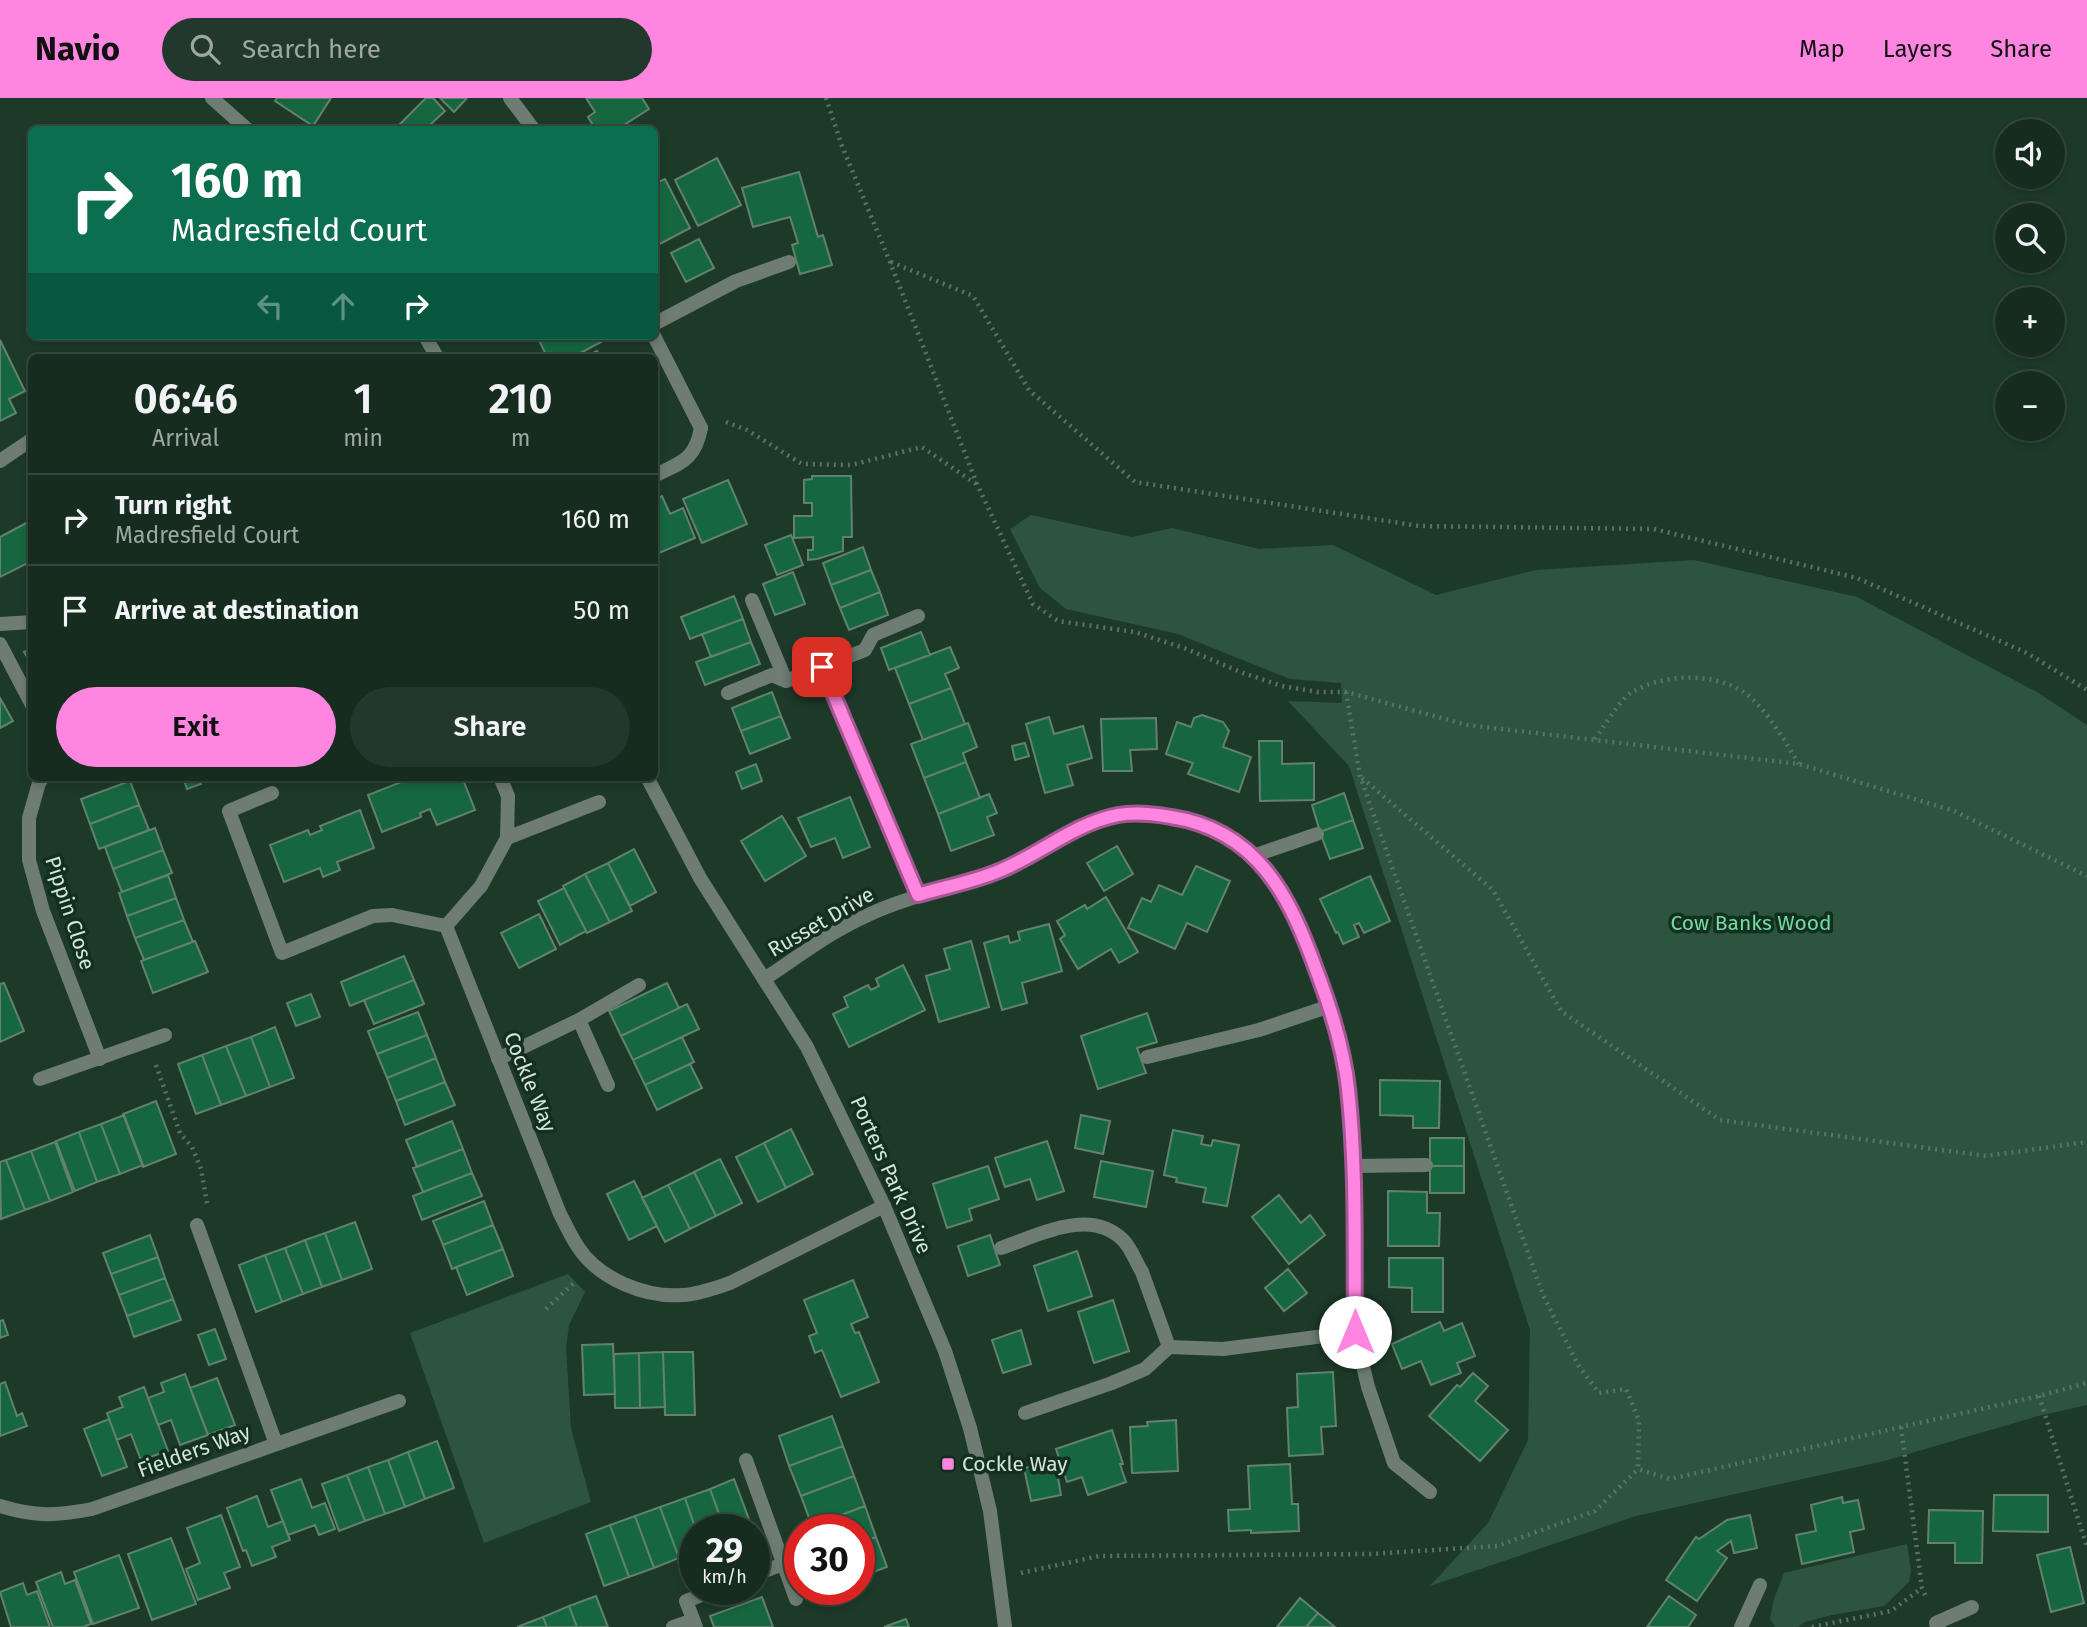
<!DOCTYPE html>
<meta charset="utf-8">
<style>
body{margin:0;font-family:"Fira Sans",sans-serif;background:#23382c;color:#f1f3f6;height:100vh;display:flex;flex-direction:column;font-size:26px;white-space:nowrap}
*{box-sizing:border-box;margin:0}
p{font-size:23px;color:#9ea7a4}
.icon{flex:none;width:38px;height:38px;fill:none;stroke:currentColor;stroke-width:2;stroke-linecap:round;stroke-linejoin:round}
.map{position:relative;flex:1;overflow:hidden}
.side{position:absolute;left:28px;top:256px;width:630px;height:427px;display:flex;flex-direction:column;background:#162c1f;border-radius:10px;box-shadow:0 4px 10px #0003,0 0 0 2px #35483d}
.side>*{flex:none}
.top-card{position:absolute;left:28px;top:28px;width:630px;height:214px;border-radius:10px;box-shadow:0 4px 10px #0003,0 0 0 2px #35483d;background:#0b6e4f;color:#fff;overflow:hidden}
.buttons{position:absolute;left:1995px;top:21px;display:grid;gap:14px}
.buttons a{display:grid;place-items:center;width:70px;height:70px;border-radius:50%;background:#162c1f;box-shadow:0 4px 10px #0003,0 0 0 2px #35483d;font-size:35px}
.speed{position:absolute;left:679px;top:1416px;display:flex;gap:14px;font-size:35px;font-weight:700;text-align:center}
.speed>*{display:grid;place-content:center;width:91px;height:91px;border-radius:50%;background:#162c1f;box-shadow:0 4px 10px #0003,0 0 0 2px #35483d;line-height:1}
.speed small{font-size:18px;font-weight:400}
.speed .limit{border:10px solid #d22;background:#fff;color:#111}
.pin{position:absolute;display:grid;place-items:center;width:60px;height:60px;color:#fff;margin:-30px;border-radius:14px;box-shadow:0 4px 10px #0006}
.me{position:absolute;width:77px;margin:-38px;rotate:0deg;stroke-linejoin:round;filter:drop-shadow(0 0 5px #0008)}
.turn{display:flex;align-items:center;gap:24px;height:147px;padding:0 28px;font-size:32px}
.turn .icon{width:91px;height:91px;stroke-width:2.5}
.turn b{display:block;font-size:49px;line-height:60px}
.lanes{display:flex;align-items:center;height:66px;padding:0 28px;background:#0003;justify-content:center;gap:35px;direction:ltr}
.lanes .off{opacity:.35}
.eta{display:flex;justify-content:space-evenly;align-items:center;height:119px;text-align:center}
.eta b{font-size:42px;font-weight:600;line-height:49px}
.button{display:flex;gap:14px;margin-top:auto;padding:14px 28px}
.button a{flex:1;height:80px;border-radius:42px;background:#fe86e0;color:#111;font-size:28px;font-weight:600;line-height:80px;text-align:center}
.button a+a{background:#23382c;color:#f1f3f6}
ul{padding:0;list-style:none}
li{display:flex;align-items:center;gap:21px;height:91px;padding:0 28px;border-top:2px solid #35483d}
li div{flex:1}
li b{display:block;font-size:26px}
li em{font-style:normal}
header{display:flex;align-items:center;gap:42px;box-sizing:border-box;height:98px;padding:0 35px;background:#fe86e0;color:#111}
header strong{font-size:33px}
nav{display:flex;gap:38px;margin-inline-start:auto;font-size:24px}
.search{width:490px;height:63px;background:#23382c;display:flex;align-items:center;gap:18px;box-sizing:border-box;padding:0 24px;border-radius:38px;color:#9ea7a4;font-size:26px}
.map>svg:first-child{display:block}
.green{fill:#2d553e}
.building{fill:#166740;stroke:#62826e;stroke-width:2}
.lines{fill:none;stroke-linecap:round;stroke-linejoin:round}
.path{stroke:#5b7364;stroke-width:4.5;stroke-dasharray:2 5;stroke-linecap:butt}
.service{stroke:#6e7c73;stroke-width:14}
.minor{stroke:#6e7c73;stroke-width:14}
.tertiary{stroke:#6e7c73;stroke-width:14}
.route-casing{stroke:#a55792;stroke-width:18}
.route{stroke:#fe86e0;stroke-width:12}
.poi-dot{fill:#fe86e0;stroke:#122f1f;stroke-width:2.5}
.labels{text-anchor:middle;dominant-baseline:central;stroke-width:7;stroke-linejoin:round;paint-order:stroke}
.street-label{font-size:21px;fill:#d5e5da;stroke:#122f1f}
.park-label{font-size:21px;fill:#73daa0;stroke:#122f1f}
.poi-label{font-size:21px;fill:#d5e5da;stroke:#122f1f;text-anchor:start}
</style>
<header>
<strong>Navio</strong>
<div class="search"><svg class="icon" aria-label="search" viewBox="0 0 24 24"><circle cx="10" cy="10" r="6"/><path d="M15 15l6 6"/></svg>Search here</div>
<nav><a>Map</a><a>Layers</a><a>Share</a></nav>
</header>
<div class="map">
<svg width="2087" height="1529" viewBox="0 0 2087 1529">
<rect width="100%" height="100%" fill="#1d3a29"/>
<!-- green -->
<path class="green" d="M1031,417L1132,439L1172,430L1259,451L1333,447L1436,497L1536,472L1694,462L1857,499L2037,594L2087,627V1307L2038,1318L1884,1363L1636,1418L1430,1488L1488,1425L1528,1342L1530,1232L1349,668L1288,603L1342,605L1341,585L1290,581L1178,536L1066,511L1040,490L1010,431Z
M568,1176L585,1194L569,1227L566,1250L571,1331L591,1404L484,1445L410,1235Z
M1907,1446L1911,1473L1909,1484L1884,1508L1832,1517L1805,1524L1798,1529H1775L1770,1521L1774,1501L1784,1475Z"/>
<!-- building -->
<path class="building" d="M277,0H331L313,28L275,3Z
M426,0H433L445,13L431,26L437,32H394Z
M440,0H467L454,14Z
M586,0H642L649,11L616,32H596L588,19L595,14Z
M717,60L741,107L698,128L675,82Z
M799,74L818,139L823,137L832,167L800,176L792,147L798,145L790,119L753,129L742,90Z
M665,81L690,130L654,149V86Z
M699,141L714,170L686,184L671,155Z
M537,238H598L601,244L573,259H547Z
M0,242L25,293L9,301L16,315L0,323Z
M597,253L600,259H585Z
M812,378H851L852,439H843V453L817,461L808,462V452H813V439L794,440V418H812V405H804V382L812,381Z
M728,382L747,426L702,445L683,401Z
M662,398L670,416L683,410L695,440L654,457V402Z
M32,422V463L0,479V439Z
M791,437L803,467L777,477L765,447Z
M863,449L871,472L831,487L823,465Z
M871,472L880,494L840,510L831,487Z
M793,474L805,506L775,517L763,486Z
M880,494L888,517L849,532L840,510Z
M734,498L743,521L690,541L681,519Z
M743,521L751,544L711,559L702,536Z
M921,534L930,557L889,572L881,550Z
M751,544L760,566L705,587L696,564Z
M950,549L959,570L945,576L951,590L909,606L895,570Z
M32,550V567L24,554Z
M951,590L965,626L923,642L909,606Z
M772,594L781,618L741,633L732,610Z
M0,600L13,623L0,630Z
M1202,617L1223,624L1229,633L1223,649L1251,659L1239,694L1188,676L1193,665L1166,656L1177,624L1191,629L1194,620Z
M781,618L790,640L750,656L741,633Z
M1049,619L1054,636L1083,628L1092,660L1067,667L1073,687L1045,695L1026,626Z
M1156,620L1157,651L1130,652L1132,673H1103L1101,621Z
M968,625L977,649L963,655L966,664L924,680L911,646Z
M1259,643H1282V666L1314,665V702L1260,703Z
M1025,645L1029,658L1015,662L1012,648Z
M966,664L980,700L938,716L924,680Z
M756,666L762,683L742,691L736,674Z
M183,679H198L201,686L187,691Z
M403,679H462L475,712L437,727L430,711L420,715L421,719L382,734L368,697L404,683Z
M130,683L139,707L90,726L81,701Z
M1344,695L1353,722L1320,734L1312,707Z
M989,696L997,715L987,719L994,737L951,753L938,716Z
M850,699L870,749L843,760L835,740L811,749L798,720Z
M139,707L149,732L99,751L90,726Z
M360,712L374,750L337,764L340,772L323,779L320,770L284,784L270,747L308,732L310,737L322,732L320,728Z
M782,718L806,758L765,783L741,743Z
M1353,722L1363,750L1330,761L1320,734Z
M155,730L163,752L113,771L105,749Z
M1117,748L1133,776L1104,793L1087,765Z
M634,751L656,794L630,808L608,765Z
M163,752L172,775L122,794L113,771Z
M608,765L632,813L610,824L585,776Z
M1196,768L1230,783L1207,834L1187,825L1175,851L1128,830L1142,800L1151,804L1159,787L1182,797Z
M585,776L610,824L587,835L563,788Z
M168,777L176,800L127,818L119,795Z
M1370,778L1390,823L1364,835L1359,825L1354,827L1359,839L1343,846L1338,834L1336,835L1320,801Z
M564,790L586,833L560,847L538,803Z
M1106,799L1138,854L1119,865L1111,851L1078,871L1060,841L1065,837L1057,823L1085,807L1087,811Z
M176,800L184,822L135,840L127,818Z
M539,816L556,851L519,870L501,835Z
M184,822L193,844L144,862L135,840Z
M1049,826L1062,873L1022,885L1027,905L1002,912L984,845L1008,838L1010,845L1020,842L1018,834Z
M195,843L208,874L153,895L141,863Z
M971,843L989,909L939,924L926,878L950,871L944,851Z
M404,858L414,882L350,908L341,884Z
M903,867L925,912L849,949L833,916L848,909L844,899L868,887L871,892L879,888L876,881Z
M414,882L424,906L374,926L364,902Z
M4,885L24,933L0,944V886Z
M667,885L679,910L621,938L609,913Z
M311,896L320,919L296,928L287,905Z
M687,906L699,931L633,962L621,938Z
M418,914L427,937L377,956L368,933Z
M1147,915L1157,944L1137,950L1146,975L1098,991L1081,938Z
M275,929L294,980L270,989L251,939Z
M427,937L436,960L387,980L377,956Z
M251,939L270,989L246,998L226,948Z
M682,939L694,964L645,987L633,962Z
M226,948L246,998L221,1007L202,957Z
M202,957L221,1007L196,1016L178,966Z
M436,960L445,984L396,1003L387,980Z
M690,966L702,990L657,1012L645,987Z
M1380,982L1440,983L1439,1030H1413V1018L1380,1017Z
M445,984L455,1007L405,1027L396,1003Z
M156,1003L176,1056L143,1069L123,1016Z
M124,1017L143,1067L120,1076L101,1026Z
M1081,1017L1110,1023L1103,1056L1075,1050Z
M452,1023L463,1051L417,1069L406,1042Z
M101,1026L120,1076L97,1084L79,1034Z
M791,1031L813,1076L786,1090L764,1045Z
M1173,1032L1203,1038L1201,1046L1211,1048L1213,1042L1239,1047L1227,1108L1203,1104L1206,1090L1176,1084L1177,1080L1164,1077Z
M79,1034L97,1084L75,1093L56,1043Z
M1430,1040H1464V1068H1430Z
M1047,1043L1064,1093L1037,1102L1030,1081L1005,1089L995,1060Z
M55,1044L73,1094L50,1103L31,1053Z
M764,1045L786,1090L758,1104L736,1059Z
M463,1051L472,1075L423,1094L413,1070Z
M31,1053L50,1103L25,1112L6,1062Z
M720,1061L742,1105L716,1118L694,1074Z
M6,1062L25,1112L1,1121L0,1064Z
M1101,1063L1153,1073L1146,1109L1094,1099Z
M988,1068L999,1101L969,1111L972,1122L947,1130L933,1086Z
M1430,1068H1464V1095H1430Z
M694,1074L716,1118L690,1131L668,1087Z
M472,1075L482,1098L422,1122L413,1098Z
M634,1083L657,1128L629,1142L607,1096Z
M668,1087L690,1131L665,1144L642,1100Z
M1388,1093L1427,1094V1115H1440L1439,1148H1388Z
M1279,1097L1301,1125L1310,1117L1325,1137L1289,1166L1252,1119Z
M484,1103L493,1127L443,1147L433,1123Z
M355,1124L372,1171L342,1182L325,1135Z
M493,1127L503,1151L452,1171L443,1147Z
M325,1135L342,1182L322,1189L305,1142Z
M150,1137L158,1159L111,1176L103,1155Z
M990,1137L1000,1167L968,1178L958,1148Z
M305,1142L322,1189L303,1196L285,1150Z
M285,1150L303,1196L282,1204L265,1157Z
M503,1151L513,1178L467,1197L456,1169Z
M1077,1153L1092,1198L1048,1213L1034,1168Z
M265,1157L282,1204L256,1214L239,1167Z
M158,1159L165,1180L119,1197L111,1176Z
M1389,1160H1443V1214H1412V1190L1389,1189Z
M1288,1171L1307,1195L1284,1213L1265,1190Z
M165,1180L173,1201L127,1218L119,1197Z
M853,1182L868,1219L851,1226L855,1235L859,1234L879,1284L841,1299L822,1252L815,1255L809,1238L817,1235L804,1202Z
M173,1201L181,1222L134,1239L127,1218Z
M1113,1202L1129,1253L1094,1265L1078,1214Z
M3,1222L8,1237L0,1240V1223Z
M1440,1224L1444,1233L1462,1225L1475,1258L1457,1265L1461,1275L1431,1287L1421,1263L1402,1271L1392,1246Z
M215,1231L226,1261L209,1267L198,1237Z
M1021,1232L1031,1266L1003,1275L992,1242Z
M613,1246L615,1296L584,1297L582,1247Z
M663,1254H693L695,1317H665Z
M663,1254L665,1309L640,1310L639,1255Z
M639,1255L640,1310H615L614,1256Z
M1333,1274L1336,1328L1321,1329L1323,1356L1289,1358L1287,1310L1298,1309L1297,1276Z
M1473,1275L1488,1288L1475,1303L1508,1332L1480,1363L1429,1318L1457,1287L1460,1289Z
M185,1276L208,1337L180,1347L171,1322L158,1327L148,1300L164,1294L161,1285Z
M217,1280L235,1327L208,1337L190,1290Z
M5,1284L17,1318L22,1315L27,1328L0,1338V1286Z
M144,1289L168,1353L141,1362L131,1336L117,1342L107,1315L123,1309L119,1299Z
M832,1318L843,1348L789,1368L779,1338Z
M109,1321L127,1369L102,1378L84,1331Z
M1176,1322L1178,1373L1132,1375L1130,1329L1148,1328L1147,1324Z
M1112,1332L1123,1366H1120L1126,1384L1088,1397L1082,1379L1067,1384L1056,1351Z
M437,1343L454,1390L425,1401L408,1354Z
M843,1348L854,1378L801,1398L789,1368Z
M408,1354L425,1401L405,1409L388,1362Z
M388,1362L405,1409L385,1416L368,1369Z
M1055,1363L1061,1397L1031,1403L1024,1370Z
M1290,1366L1292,1406H1298L1299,1433L1251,1435V1432L1229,1433L1228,1412L1250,1411L1248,1368Z
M368,1369L385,1416L365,1423L347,1377Z
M347,1377L365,1423L339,1433L322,1386Z
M854,1378L865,1408L812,1428L801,1398Z
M301,1381L312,1410L325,1405L335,1431L319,1437L315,1427L288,1437L271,1392Z
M734,1381L753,1432H725L710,1391Z
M710,1391L725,1432H696L685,1400Z
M1994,1397H2048V1434L1993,1433Z
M257,1398L268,1429L283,1423L290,1442L272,1449L276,1459L252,1468L246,1452L243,1453L227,1410Z
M1842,1399L1843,1405L1858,1402L1864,1431L1850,1434L1854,1454L1802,1466L1796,1437L1816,1433L1811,1407Z
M685,1400L696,1432L695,1455L679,1460L660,1409Z
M865,1408L876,1439L859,1445V1432H813L812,1428Z
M660,1409L679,1460L654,1470L635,1418Z
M1929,1412L1983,1413L1982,1465H1955V1445H1928Z
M221,1417L240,1469L224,1475L230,1490L198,1502L186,1471L200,1465L187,1430Z
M1750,1417L1757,1450L1734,1455L1731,1443L1717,1453L1727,1460L1697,1503L1666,1482L1696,1439L1699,1441L1727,1422Z
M635,1418L654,1470L629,1479L610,1427Z
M610,1427L629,1479L604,1488L586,1436Z
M876,1439L887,1469L859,1479V1445Z
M171,1440L196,1506L152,1522L128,1456Z
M2070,1449L2084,1505L2051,1514L2037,1457Z
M119,1457L139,1510L93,1526L74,1474Z
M61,1474L65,1486L75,1482L91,1526L83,1529H53L36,1484Z
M23,1485L27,1497L37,1493L50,1529H11L0,1494Z
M596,1498L608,1529H577L569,1508Z
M1669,1498L1696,1517L1688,1529H1647Z
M762,1499L773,1529H714L710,1518Z
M1300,1500L1318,1515L1306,1529H1277Z
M569,1508L577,1529H547L543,1519Z
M1318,1515L1335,1529H1306Z
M543,1519L547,1529H517Z
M906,1521L909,1529H884Z"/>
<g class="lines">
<!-- path -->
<path class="path" d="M826,0L842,48L890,164L977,386L1033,506L1058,523L1135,534L1184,550L1243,575L1282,588L1318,594H1346L1467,627L1799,666L1954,713L2087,778
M891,164L973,198L1029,292L1135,384L1419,428L1654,431L1857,480L2027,555L2087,592
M726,324L747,332L802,366L851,367L922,349L976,386
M1346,594L1360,678L1543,1197L1578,1267L1599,1295L1626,1291L1639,1323L1638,1371L1670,1381L2039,1298L2087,1285
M1595,641C1604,629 1620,601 1632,594C1664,576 1710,574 1742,593C1763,605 1786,645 1799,666
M1362,680L1493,792L1561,913L1720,1022L1986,1058L2087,1044
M156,967L180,1035L192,1049L201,1071L207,1105
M546,1211L576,1183
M2039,1298L2087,1449
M1901,1329L1922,1490L1927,1501
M1021,1475L1099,1458L1371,1456L1497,1448L1595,1413L1638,1371
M1812,1529L1891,1513L1922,1490"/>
<!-- service -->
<path class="service" d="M654,226L736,183L789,164
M0,363L31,342
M654,378C682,364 695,362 701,330
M752,502L786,583
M0,546L32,607
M728,595L772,577L786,583L865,552L873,537L918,518
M272,695L229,713L282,855L373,818L392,817
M507,740L599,704
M1253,758L1317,736
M481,788L507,740L508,698L500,679
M1147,959L1259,932L1330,908
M498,961L579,922
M608,987L579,922L639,887
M1354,1068L1426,1067
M1001,1150C1039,1137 1090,1109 1123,1142C1131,1150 1136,1164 1142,1174
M1355,1234L1368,1289L1394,1365L1430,1394
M1025,1315L1112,1285
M746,1362L796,1501
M754,1477L783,1466
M673,1529L693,1522
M696,1529L686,1503L717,1491"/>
<!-- minor -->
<path class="minor" d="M510,0L534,32
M654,238L701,330
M0,526L32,524
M822,569L918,797
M43,679L39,685L29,720V762L43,813L100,961
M481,788L446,828L560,1116C566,1127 571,1139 578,1149C599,1181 645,1200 683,1197C699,1196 715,1190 730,1185L884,1108
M392,817L446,828
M764,881C798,859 831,833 868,817C910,797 955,790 998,774C1039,758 1074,726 1118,718C1134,714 1153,716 1170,718C1259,732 1289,797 1317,873C1331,911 1344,951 1348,991C1357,1072 1354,1153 1355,1234L1223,1251L1169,1249
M40,981L165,937
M197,1127L276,1346
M1142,1174L1169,1249
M1112,1285L1145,1271L1169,1249
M0,1408C36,1419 56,1418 92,1411L399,1303
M1741,1529L1760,1487
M1937,1529L1936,1525L1972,1509"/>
<!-- tertiary -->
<path class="tertiary" d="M212,0L248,32
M425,238L437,259
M647,679L700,780L807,949L884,1108L945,1253L970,1330L990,1413L1005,1529"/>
</g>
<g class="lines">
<!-- route casing -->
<g class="route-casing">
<path id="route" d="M822,569L918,797C944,789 973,784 999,773C1039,757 1075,725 1118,717C1135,714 1154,716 1171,719C1258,732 1290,799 1317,874C1331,911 1344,952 1348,991C1357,1072 1354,1153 1355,1234"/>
</g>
<!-- route -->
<use href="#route" class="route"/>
</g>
<!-- markers -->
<rect class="poi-dot" x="941" y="1359" width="14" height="14" rx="3.5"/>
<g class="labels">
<!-- street labels -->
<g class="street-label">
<text transform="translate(70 815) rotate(72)">Pippin Close</text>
<text transform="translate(821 824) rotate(-30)">Russet Drive</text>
<text transform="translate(530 984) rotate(68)">Cockle Way</text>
<text transform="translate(891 1077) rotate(66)">Porters Park Drive</text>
<text transform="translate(194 1353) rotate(-20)">Fielders Way</text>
</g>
<!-- park labels -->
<g class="park-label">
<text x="1751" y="825">Cow Banks Wood</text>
</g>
<!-- poi labels -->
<g class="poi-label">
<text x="962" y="1366">Cockle Way</text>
</g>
</g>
</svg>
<div class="buttons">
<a><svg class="icon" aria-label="sound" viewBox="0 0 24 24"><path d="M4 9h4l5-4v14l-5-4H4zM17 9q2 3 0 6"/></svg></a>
<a><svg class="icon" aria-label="search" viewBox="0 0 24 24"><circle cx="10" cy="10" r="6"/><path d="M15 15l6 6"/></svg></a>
<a>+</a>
<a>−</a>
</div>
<div class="speed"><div>29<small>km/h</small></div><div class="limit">30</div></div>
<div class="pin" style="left:822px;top:569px;background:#d93025"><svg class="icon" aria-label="arrive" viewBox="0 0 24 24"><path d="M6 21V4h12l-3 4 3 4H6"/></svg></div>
<svg class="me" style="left:1355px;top:1234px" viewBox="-20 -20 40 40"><circle r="19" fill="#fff"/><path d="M0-13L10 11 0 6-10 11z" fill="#fe86e0"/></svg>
<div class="top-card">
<div class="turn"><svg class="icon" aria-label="right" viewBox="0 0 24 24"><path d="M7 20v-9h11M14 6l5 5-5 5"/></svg><div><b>160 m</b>Madresfield Court</div></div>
<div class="lanes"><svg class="icon off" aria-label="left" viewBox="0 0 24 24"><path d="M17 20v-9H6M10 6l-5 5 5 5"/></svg><svg class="icon off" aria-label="ahead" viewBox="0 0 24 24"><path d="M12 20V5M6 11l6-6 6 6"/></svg><svg class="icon" aria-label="right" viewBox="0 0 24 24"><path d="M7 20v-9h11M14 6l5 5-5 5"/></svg></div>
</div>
<section class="side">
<div class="eta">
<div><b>06:46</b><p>Arrival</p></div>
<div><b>1</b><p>min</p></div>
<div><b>210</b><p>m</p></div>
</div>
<ul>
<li><svg class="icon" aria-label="right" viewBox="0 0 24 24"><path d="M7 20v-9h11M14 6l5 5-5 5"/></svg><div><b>Turn right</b><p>Madresfield Court</p></div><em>160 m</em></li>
<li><svg class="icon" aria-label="arrive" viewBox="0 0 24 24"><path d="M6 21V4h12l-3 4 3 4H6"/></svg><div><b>Arrive at destination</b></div><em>50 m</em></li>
</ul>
<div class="button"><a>Exit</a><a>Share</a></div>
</section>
</div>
